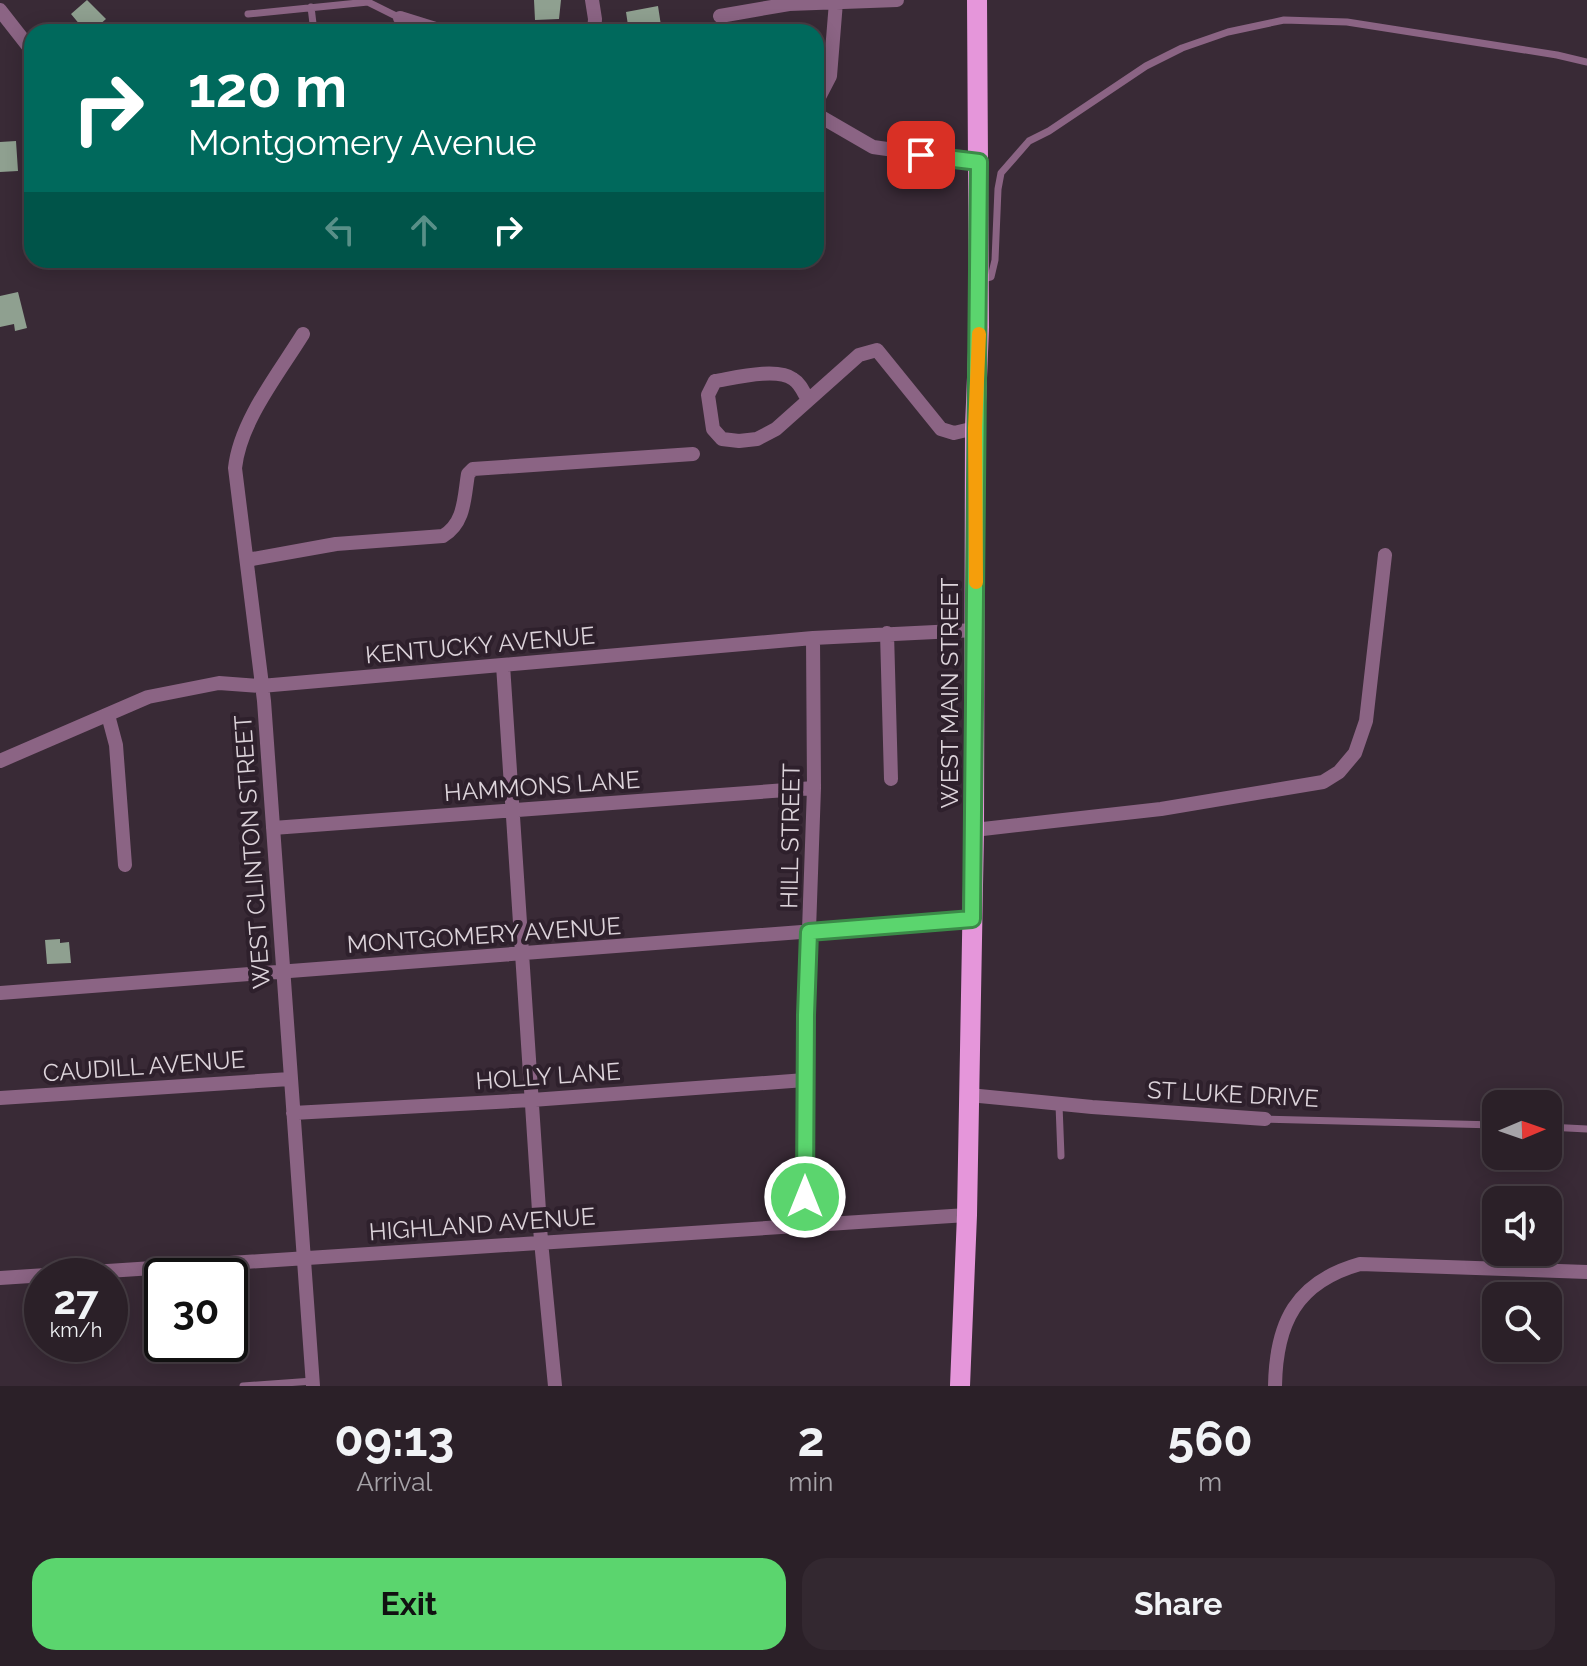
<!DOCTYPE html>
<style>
body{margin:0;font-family:Raleway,sans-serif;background:#332830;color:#f1f3f6;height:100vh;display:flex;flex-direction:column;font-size:30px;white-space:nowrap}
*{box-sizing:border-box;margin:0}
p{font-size:26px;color:#a6a3a8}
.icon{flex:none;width:44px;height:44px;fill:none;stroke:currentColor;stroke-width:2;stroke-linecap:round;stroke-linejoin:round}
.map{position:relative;height:1386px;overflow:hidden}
.drawer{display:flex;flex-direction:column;background:#2b2028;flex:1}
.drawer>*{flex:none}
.hud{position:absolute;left:24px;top:24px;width:800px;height:244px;border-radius:24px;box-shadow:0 4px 20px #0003,0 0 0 2px #473e45;background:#00695c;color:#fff;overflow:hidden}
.needle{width:52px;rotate:88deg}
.controls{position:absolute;left:1482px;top:1090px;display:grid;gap:16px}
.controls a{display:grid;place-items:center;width:80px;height:80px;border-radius:16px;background:#2b2028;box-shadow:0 4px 20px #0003,0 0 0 2px #473e45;font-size:40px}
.speed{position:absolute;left:24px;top:1258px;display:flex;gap:16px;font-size:40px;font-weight:700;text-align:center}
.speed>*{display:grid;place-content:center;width:104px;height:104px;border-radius:50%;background:#2b2028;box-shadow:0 4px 20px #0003,0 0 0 2px #473e45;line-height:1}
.speed small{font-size:20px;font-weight:400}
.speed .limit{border:4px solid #111;border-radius:12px;background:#fff;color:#111}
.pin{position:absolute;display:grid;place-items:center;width:68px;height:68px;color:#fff;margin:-34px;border-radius:16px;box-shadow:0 4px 12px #0006}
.me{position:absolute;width:88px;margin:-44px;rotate:0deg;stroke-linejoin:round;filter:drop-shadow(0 0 6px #0008)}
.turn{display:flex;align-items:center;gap:28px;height:168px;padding:0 32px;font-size:36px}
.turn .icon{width:104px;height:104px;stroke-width:2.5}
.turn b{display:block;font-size:56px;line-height:68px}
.lanes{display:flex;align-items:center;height:76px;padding:0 32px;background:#0003;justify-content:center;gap:40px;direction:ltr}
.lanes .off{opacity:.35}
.eta{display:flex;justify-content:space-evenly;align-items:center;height:136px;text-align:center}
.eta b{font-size:48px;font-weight:700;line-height:56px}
.button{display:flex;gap:16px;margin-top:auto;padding:16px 32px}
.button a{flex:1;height:92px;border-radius:24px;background:#5bd56e;color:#111;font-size:32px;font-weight:700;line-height:92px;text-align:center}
.button a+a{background:#332830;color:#f1f3f6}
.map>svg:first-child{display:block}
.building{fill:#8fa090}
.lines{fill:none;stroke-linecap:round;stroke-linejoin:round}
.service{stroke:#8b6484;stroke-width:7}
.minor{stroke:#8b6484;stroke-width:14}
.primary{stroke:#e596da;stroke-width:20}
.route-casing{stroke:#3b8a48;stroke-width:20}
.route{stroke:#5bd56e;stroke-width:14}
.slow{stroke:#f59e0b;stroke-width:14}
.labels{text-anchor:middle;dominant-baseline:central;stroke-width:8;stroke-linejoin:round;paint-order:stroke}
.street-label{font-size:24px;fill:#dcd3da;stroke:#2e202c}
</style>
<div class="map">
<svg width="1587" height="1386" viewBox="0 0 1587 1386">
<rect width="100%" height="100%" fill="#392a36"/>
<!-- building -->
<path class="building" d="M87,0L106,19L91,32H86L71,14Z
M534,0H561L559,19L535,20Z
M658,6L662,32H629L626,12Z
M16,141L18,171L0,172V142Z
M18,292L27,328L15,331L14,324L0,327V296Z
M60,939V943L69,942L71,963L47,964L45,940Z"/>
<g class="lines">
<!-- service -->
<path class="service" d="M311,7L314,32
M248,14L368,2L400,18
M981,280L991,277L995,260L998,189L1001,173L1029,141L1049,131L1146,66L1182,48L1228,32L1284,20L1347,22L1557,55L1587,62
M1059,1105L1061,1156
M1265,1119L1496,1125
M1548,1127L1587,1129
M243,1386L313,1381"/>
<!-- minor -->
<path class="minor" d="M592,0L595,19L594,32
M0,10L32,51
M720,16L789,4L897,0
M400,18L445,32
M816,103L830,76L836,2
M816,114L873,147L979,162
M303,334C279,373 240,421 235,468L264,701L313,1386
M808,400C804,393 800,383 793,379C777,367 734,378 715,381L708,395L713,429L722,439L739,441L757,439L776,429L859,355L877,350L941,429L954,433L975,428
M247,560L336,544L443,536C465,523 464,498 468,474L473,469L693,454
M887,633L891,779
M503,665L541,1241L555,1386
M108,715L116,745L125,865
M0,761L148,697L219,683L261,686L813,638L976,630
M273,828L814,788
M974,830L1161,809L1323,782L1339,772L1355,753L1366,721L1385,555
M0,993L972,919
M969,1095L1092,1107L1265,1119
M0,1098L290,1079
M293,1113L532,1100L805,1080
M806,1227V1015L814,788L813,638
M0,1278L967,1215
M1275,1386C1276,1323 1296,1282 1360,1264L1587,1272"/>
<!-- primary -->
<path class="primary" d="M960,1386L967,1215L974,830L975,428L979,327L977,0"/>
</g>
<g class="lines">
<!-- route casing -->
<g class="route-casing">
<path id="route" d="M805,1197L806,1015L809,932L972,919L979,162L921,155"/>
</g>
<!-- route -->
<use href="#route" class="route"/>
<!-- slow -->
<path class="slow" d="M976,582L975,428L979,334"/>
</g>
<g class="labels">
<!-- street labels -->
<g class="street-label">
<text transform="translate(480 645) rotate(-5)">KENTUCKY AVENUE</text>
<text transform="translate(949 693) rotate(-90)">WEST MAIN STREET</text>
<text transform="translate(542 786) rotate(-4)">HAMMONS LANE</text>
<text transform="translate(790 836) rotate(-89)">HILL STREET</text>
<text transform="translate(252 852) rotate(-94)">WEST CLINTON STREET</text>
<text transform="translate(484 935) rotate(-4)">MONTGOMERY AVENUE</text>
<text transform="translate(144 1066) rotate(-4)">CAUDILL AVENUE</text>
<text transform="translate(548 1076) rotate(-4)">HOLLY LANE</text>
<text transform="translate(1233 1094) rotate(3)">ST LUKE DRIVE</text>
<text transform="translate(482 1224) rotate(-4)">HIGHLAND AVENUE</text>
</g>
</g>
</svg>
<div class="controls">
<a><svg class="needle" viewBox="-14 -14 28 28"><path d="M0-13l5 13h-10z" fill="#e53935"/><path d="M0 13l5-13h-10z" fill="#a6a3a8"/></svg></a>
<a><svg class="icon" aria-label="sound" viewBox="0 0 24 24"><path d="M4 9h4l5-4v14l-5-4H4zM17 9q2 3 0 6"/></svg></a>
<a><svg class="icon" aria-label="search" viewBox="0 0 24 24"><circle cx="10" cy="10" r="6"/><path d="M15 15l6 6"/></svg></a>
</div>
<div class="speed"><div>27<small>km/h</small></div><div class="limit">30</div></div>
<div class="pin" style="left:921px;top:155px;background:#d93025"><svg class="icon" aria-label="arrive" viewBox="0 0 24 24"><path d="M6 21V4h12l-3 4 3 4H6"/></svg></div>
<svg class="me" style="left:805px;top:1197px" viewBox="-20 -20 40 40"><circle r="17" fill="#5bd56e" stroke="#fff" stroke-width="3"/><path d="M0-11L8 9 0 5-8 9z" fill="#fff"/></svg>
<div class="hud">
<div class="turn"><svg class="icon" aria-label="right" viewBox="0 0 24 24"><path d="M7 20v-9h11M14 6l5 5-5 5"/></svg><div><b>120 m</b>Montgomery Avenue</div></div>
<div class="lanes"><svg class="icon off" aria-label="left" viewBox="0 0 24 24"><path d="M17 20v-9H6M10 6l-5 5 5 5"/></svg><svg class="icon off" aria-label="ahead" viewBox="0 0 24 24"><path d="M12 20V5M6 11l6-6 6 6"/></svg><svg class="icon" aria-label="right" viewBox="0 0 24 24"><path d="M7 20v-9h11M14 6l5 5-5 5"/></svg></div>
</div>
</div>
<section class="drawer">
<div class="eta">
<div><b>09:13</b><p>Arrival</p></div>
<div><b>2</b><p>min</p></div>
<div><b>560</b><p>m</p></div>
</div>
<div class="button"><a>Exit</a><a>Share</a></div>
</section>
